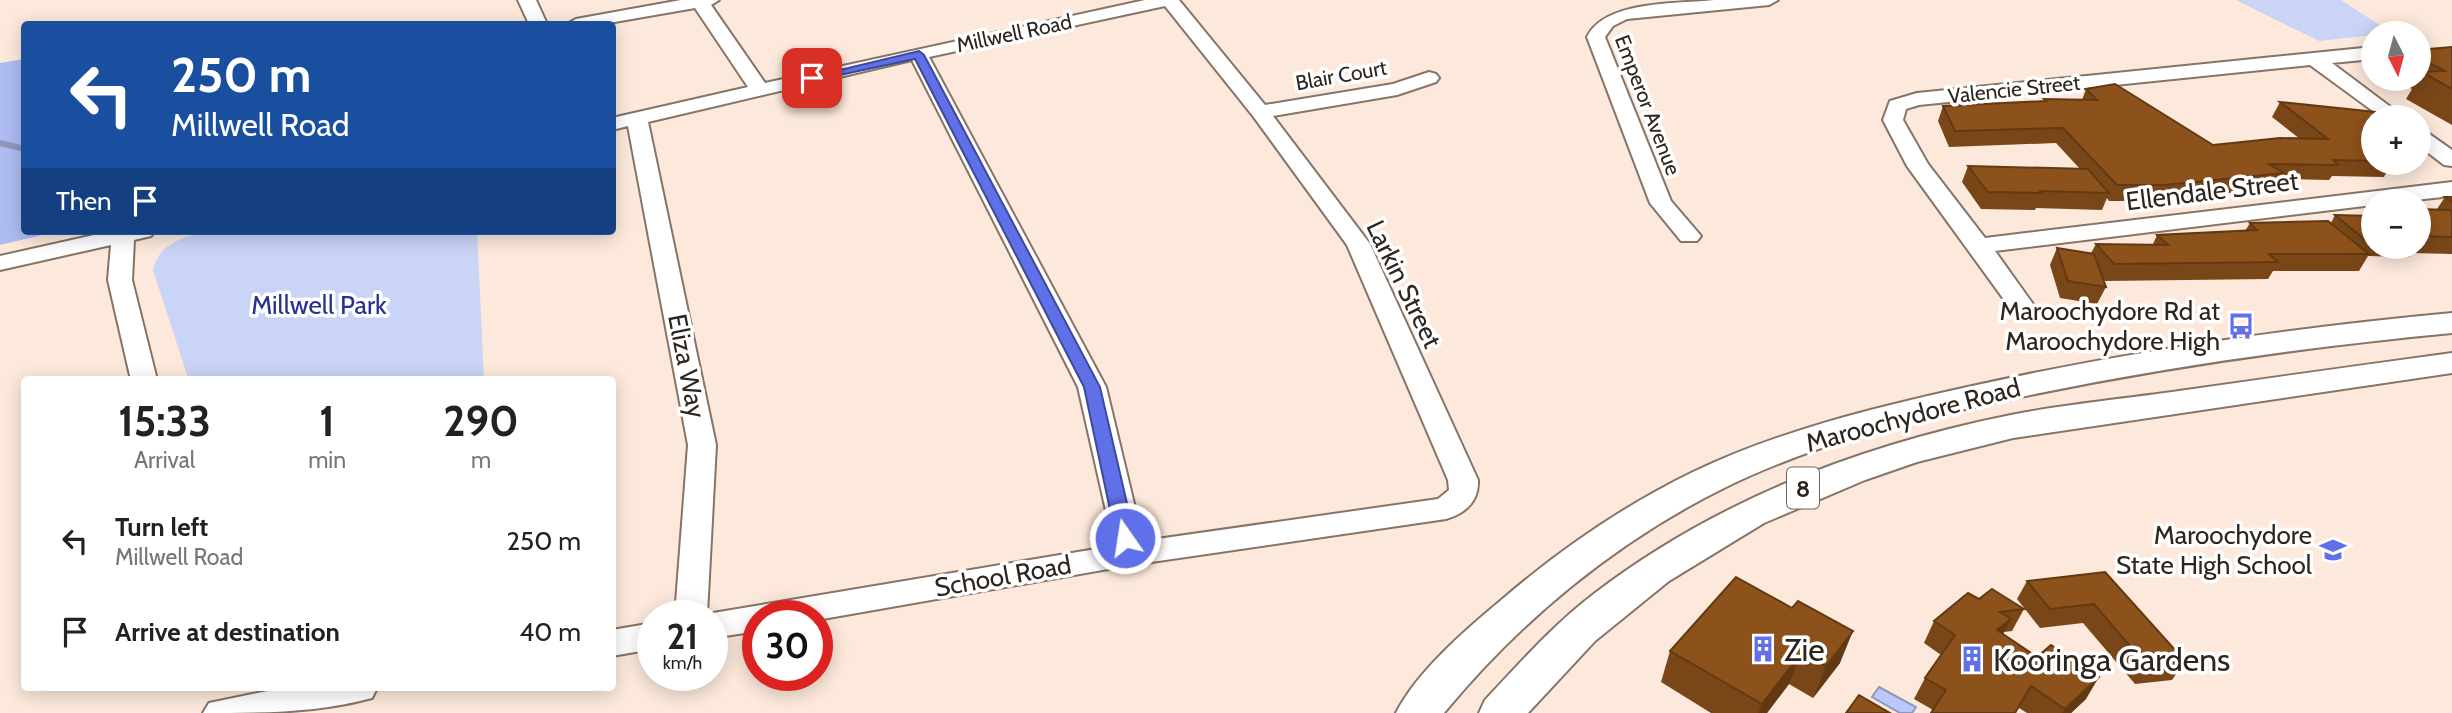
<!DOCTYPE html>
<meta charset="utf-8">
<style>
body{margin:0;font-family:Cabin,sans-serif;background:#f2f2f2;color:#222;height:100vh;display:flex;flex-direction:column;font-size:26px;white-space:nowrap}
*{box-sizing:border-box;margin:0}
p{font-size:23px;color:#767676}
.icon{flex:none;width:38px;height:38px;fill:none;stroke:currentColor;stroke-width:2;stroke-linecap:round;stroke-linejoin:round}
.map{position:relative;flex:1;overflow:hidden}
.sheet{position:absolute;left:21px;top:376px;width:595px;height:315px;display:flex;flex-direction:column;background:#fff;border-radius:7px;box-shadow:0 4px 18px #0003}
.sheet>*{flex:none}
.banner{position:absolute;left:21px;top:21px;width:595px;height:214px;border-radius:7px;box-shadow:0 4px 18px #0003;background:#1a4fa0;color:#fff;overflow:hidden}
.needle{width:46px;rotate:174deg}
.buttons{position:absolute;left:2361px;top:21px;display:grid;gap:14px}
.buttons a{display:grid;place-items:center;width:70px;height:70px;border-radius:50%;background:#fff;box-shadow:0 4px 18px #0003;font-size:35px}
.speed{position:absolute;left:637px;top:600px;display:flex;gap:14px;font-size:35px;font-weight:700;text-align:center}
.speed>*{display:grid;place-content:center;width:91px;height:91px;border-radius:50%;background:#fff;box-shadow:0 4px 18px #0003;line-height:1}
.speed small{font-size:18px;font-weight:400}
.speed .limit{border:10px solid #d22;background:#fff;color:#111}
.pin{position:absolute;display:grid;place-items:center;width:60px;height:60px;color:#fff;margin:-30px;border-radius:14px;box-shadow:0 4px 10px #0006}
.me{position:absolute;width:77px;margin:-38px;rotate:347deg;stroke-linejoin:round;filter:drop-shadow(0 0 5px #0008)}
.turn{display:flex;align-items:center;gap:24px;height:147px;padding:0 35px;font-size:32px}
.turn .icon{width:91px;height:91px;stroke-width:2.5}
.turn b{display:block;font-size:49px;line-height:60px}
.then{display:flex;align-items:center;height:66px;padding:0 35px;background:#0003;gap:14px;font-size:26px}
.eta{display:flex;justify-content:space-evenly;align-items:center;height:119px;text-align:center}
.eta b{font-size:42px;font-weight:700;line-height:49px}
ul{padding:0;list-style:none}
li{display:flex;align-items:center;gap:21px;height:91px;padding:0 35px}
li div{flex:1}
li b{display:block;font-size:26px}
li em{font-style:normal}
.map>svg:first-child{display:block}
.green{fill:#cad4f7}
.forest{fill:#aebcf2}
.water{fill:#bac8fe;stroke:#9097bb;stroke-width:2}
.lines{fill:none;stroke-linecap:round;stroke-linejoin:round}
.stream{stroke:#9097bb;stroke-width:6}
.minor-casing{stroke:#857467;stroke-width:4}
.major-casing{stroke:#857467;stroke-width:4}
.minor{fill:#fff;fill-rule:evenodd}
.major{fill:#fff;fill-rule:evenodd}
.wall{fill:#794717}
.shaded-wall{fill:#633913}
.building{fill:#8d521b;stroke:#633913;stroke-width:2}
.route{fill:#5f70e8;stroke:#3e4997;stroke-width:2}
.labels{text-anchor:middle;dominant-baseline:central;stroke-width:7;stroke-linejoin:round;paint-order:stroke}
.far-street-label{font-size:21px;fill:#2d2620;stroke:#fff}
.shield{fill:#fff;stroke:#6c6763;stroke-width:2}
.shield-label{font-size:24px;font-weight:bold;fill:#2d2620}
.street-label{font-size:26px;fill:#2d2620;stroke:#fff}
.park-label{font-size:26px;fill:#2a2f92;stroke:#fff}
.poi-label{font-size:26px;fill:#2d2620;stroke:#fff;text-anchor:end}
.near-poi-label{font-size:32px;fill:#2d2620;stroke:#fff;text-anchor:start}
</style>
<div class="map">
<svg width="2452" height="713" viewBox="0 0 2452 713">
<rect width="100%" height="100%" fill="#fce9db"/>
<!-- green -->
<path class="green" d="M2236,0H2341L2392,33L2319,41Z
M207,231H477L484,380H197L188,378L153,270C158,244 183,237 207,231Z"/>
<!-- forest -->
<path class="forest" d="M24,59V231H59L0,245V63Z"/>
<!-- water -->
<path class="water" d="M1879,687L1916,707L1912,713H1900L1872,697Z"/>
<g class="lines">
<!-- stream -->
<path class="stream" d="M0,143L24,149"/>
<!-- minor casing -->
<g class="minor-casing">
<path id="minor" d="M518,0H536L547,24H529Z
M681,0H719L711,5L765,83L1145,0H1179L1265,105L1393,84L1429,72L1436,74L1439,78L1436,82L1397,95L1273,116L1370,244L1478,480C1479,501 1466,513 1446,519L1131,565L817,620V616H758V631L712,638V616H675L688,445L628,126L612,130V118L748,87L695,8L603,24H567L576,19ZM1165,6L1253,116L1347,245L1448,480L1449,490L1438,499L1143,541L1106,387L929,57ZM912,60L1078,387L1114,546L707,614L716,445L648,122Z
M1715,0H1778L1769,5L1627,19L1613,26L1605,37L1671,201L1701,236L1697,241H1681L1650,203L1587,37C1605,0 1677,4 1715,0Z
M2373,47V59L2332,63L2404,117H2381L2310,65L1919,105L1906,109L1903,120L1928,164L1985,238L2452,182V196L2406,201H2373V205L1995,251L2035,307L2031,312L2022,315L2013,312L1907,166L1883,120L1890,101L1917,93Z
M2418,129L2425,131L2452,150V166L2444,165L2418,145Z
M112,231H155L151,236L134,240L132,280L157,380H131L108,280L111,245L0,270V256Z
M653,623V649L612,656V630Z
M282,688H377L372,698C318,713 260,713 203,713L209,703Z"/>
</g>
<!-- major casing -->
<g class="major-casing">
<path id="major" d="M2452,313V333C2304,347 2157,368 2011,399C1912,420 1811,444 1720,490C1614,543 1519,622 1444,713H1396C1416,673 1464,631 1499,602C1558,551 1623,506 1693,472C1781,430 1877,407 1972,386C2130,351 2291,328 2452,313Z
M2452,353V373L2013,438L1917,462L1865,480L1764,523L1669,581L1595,641L1528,713H1479L1485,700C1520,663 1554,624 1595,593C1717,500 1861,445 2011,415C2066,404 2123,399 2179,391C2270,378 2361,365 2452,353Z"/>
</g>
<!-- minor -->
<use href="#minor" class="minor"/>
<!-- major -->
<use href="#major" class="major"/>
</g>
<!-- wall -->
<path class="wall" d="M2452,47V125L2406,99L2412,89L2393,79H2418V50Z
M2086,89L2213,145L2300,139L2272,117L2280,102L2373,117V163H2412L2408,169H2388L2384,177L2332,176L2329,180L2281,179L2276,188L2156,201H2109L2107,198L2102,210L2036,208L2035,210L1981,209L1962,182L1968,166L2080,169L2056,143L1949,147L1938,121L1943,106L2043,102L2044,99L2082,100Z
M2445,197H2452V254L2411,253L2409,257L2368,256L2359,271H2273L2268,279L2105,281L2103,278L2106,287L2097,304L2060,298L2050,265L2057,248L2091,253L2096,244H2153L2157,235L2245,231L2250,223H2331L2335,215L2373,216V247H2418V209H2437Z
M2105,572L2185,661L2172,680L2135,684L2083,623L2040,628L2017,599L2027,581Z
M1736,577L1840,663L1813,698L1789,684L1767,713H1711L1661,682L1670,651Z
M1979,599L2024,609L2012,631L2004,632L2003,634L2086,699L2071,713H2027L2019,708L1933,710L1914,699L1925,678L1941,655L1924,643L1934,621Z"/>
<!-- shaded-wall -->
<path class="shaded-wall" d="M2011,619L1999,641L1997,630Z
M1853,631L1840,663L1813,698L1826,666Z
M1802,652L1789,684L1767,713H1758L1762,704Z
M2099,677L2086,699L2071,713H2062L2065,709Z"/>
<!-- building -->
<path class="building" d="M2452,47V89L2422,72L2445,71L2418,57V50Z
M2115,84L2213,145L2280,138L2328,139L2280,102L2376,112L2383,117H2373V161L2333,160L2338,165L2269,164L2284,173L2164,185H2117L2063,128L1955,131L1943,106L2046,101L2044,99L2097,100L2086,89Z
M1968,166L2088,169L2109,193L2040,191L2042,193L1988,192Z
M2445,197H2452V202Z
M2418,209L2449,210L2452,212V237L2418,236Z
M2335,215L2373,216V239H2364Z
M2328,221L2369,254H2269L2278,262L2114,264L2096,244L2168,245L2157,235L2257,230L2250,223Z
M2057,248L2094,254L2106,287L2068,281Z
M2105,572L2185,661L2147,666L2094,604L2050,609L2027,581Z
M1736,577L1792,608L1798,601L1853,631L1826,666L1802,652L1762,704L1670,651Z
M1992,589L2024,609L2000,612L2011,619L1997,630L2037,657L2051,645L2099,677L2065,709L2031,686L2015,713H1931L1946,690L1925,678L1955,635L1934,621L1968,593L1979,599Z
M1859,695L1890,713H1846Z"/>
<!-- route -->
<path class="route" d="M919,51L924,55L1100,387L1135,538L1132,543H1119L1116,538L1084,387L915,59L812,81L806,78Z"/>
<!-- icons -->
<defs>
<g id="bus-bare" transform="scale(2.1)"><path d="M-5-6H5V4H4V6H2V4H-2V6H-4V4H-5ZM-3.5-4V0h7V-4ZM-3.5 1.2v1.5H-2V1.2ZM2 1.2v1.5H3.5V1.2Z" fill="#5f70e8" stroke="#fff" stroke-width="2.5" paint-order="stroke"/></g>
<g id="school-bare" transform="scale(2.1)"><path d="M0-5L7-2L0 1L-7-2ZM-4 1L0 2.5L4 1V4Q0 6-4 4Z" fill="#5f70e8" stroke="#fff" stroke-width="2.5" paint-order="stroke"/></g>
<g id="building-bare" transform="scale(2.1)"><path d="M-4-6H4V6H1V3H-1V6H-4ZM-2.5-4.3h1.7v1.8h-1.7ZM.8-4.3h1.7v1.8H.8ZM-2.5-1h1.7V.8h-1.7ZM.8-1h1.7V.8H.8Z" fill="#5f70e8" stroke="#fff" stroke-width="2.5" paint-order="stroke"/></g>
</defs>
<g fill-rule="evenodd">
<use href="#bus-bare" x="2241" y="326"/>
<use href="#school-bare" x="2333" y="550"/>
<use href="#building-bare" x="1763" y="649"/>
<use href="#building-bare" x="1972" y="659"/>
</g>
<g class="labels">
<!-- far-street labels -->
<g class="far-street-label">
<text transform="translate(1014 33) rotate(-12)">Millwell Road</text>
<text transform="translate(1341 75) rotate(-10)">Blair Court</text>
<text transform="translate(2014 89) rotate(-6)">Valencie Street</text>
<text transform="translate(1648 105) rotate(69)">Emperor Avenue</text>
</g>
<!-- shield labels -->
<rect class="shield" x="1787" y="467.5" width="32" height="41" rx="5"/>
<g class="shield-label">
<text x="1803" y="488">8</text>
</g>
<!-- street labels -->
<g class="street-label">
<text transform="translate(2212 191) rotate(-7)">Ellendale Street</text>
<text transform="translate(1404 284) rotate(64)">Larkin Street</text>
<text transform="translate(687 366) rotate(79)">Eliza Way</text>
<text transform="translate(1913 415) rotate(-15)">Maroochydore Road</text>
<text transform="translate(1003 576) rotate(-10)">School Road</text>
</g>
<!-- park labels -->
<g class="park-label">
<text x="319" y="305">Millwell Park</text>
</g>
<!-- poi labels -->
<g class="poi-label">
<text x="2220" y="311">Maroochydore Rd at<tspan x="2220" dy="30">Maroochydore High</tspan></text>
<text x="2312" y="535">Maroochydore<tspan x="2312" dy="30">State High School</tspan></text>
</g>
<!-- near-poi labels -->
<g class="near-poi-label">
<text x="1784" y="649">Zie</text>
<text x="1993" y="659">Kooringa Gardens</text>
</g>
</g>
</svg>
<div class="buttons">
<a><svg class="needle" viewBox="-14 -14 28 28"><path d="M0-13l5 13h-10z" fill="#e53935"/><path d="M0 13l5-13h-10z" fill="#767676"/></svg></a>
<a>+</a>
<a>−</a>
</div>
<div class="speed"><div>21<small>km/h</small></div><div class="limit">30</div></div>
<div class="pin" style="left:812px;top:78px;background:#d93025"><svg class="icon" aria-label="arrive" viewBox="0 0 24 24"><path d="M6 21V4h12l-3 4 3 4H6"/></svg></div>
<svg class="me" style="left:1125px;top:538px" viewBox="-20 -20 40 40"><circle r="17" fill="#5f70e8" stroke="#fff" stroke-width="3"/><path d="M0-11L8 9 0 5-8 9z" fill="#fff"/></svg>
<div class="banner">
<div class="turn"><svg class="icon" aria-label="left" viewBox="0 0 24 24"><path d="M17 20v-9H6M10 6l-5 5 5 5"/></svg><div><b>250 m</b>Millwell Road</div></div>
<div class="then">Then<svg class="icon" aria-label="arrive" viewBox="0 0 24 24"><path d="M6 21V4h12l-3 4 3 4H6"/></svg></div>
</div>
<section class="sheet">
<div class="eta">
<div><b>15:33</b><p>Arrival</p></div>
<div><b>1</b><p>min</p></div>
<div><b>290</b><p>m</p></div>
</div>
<ul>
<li><svg class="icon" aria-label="left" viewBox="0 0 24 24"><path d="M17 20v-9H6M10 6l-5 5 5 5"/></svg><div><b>Turn left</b><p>Millwell Road</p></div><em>250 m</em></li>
<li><svg class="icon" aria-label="arrive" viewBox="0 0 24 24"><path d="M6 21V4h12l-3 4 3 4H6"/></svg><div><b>Arrive at destination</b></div><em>40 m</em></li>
</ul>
</section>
</div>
